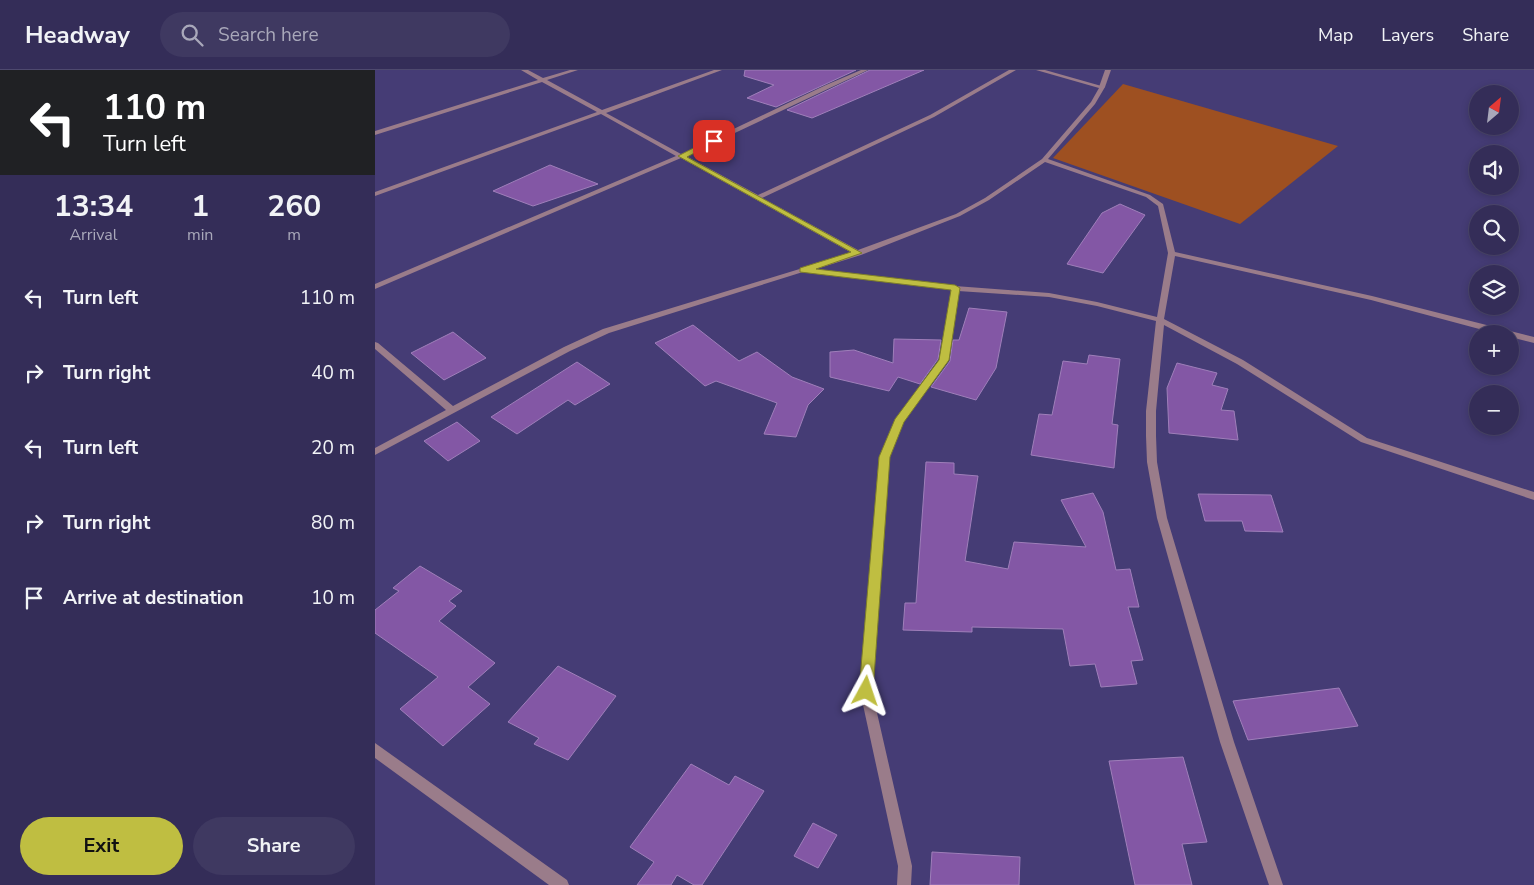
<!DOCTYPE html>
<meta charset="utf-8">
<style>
body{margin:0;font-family:"Nunito Sans",sans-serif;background:#3f3961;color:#f1f3f6;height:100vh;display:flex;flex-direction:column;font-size:19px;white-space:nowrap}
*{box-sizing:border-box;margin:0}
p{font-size:16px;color:#a9a8ba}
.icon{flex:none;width:28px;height:28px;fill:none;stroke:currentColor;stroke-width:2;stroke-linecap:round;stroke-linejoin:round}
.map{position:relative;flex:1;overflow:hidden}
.drawer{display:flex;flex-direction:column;background:#342d58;width:375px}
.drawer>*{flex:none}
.banner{background:#202124;color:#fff;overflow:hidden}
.needle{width:32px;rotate:28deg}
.controls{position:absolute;left:1094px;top:15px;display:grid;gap:10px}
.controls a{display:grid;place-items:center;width:50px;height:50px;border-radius:50%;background:#342d58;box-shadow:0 2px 8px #0003,0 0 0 1px #4e496e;font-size:25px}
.pin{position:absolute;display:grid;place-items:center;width:42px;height:42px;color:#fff;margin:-21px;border-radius:10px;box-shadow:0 2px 8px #0006}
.me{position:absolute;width:55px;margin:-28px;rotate:5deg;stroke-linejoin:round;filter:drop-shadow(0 0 4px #0008)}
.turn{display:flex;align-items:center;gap:18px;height:105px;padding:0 20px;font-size:22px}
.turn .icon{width:65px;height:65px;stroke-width:2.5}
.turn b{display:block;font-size:35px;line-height:42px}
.eta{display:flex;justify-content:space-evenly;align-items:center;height:85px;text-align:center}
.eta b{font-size:30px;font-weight:700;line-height:35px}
.button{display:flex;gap:10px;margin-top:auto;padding:10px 20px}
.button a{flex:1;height:58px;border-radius:30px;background:#bfbe41;color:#111;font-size:20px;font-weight:700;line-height:58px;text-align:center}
.button a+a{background:#3f3961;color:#f1f3f6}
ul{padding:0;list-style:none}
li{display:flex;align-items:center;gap:15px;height:75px;padding:0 20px}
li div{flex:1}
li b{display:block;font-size:19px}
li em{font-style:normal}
header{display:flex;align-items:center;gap:30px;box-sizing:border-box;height:70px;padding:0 25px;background:#342d58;border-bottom:1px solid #4e496e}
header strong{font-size:24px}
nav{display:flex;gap:28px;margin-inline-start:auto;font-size:18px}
.search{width:350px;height:45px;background:#3f3961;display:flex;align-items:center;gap:12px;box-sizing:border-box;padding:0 18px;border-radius:28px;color:#a9a8ba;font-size:19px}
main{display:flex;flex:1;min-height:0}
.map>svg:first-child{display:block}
.green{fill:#9e5021}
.building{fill:#8357a5;stroke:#9f7fba}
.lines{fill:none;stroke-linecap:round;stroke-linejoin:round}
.service{fill:#9a7c8a;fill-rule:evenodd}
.minor{fill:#9a7c8a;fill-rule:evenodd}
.route{fill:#bfbe41;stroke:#7c7c2a}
</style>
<header>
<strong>Headway</strong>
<div class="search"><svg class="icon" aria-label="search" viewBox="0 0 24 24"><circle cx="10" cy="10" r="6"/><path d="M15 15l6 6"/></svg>Search here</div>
<nav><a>Map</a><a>Layers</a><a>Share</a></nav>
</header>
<main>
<section class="drawer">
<div class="banner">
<div class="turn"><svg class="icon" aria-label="left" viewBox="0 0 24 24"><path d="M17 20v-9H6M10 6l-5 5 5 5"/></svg><div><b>110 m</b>Turn left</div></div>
</div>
<div class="eta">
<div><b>13:34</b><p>Arrival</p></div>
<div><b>1</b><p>min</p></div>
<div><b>260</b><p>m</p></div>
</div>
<ul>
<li><svg class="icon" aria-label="left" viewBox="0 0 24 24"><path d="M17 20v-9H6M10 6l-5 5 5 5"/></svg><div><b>Turn left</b></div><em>110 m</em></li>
<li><svg class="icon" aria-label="right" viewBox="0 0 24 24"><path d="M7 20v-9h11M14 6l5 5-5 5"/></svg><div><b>Turn right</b></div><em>40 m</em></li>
<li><svg class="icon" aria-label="left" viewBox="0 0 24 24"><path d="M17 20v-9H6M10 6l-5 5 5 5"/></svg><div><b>Turn left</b></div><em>20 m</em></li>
<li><svg class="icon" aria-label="right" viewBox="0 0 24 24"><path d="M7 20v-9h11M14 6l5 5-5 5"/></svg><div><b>Turn right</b></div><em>80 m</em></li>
<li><svg class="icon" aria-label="arrive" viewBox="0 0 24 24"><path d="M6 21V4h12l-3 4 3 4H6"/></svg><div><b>Arrive at destination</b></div><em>10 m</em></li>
</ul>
<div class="button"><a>Exit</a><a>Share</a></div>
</section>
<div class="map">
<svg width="1159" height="815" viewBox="0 0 1159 815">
<rect width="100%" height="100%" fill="#453c75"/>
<!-- green -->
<path class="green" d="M748,14L963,76L865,154L678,88Z"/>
<!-- building -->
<path class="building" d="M370,0H481L401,37L372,28L399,15L369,6Z
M495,0H549L437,48L412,40Z
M175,95L223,114L158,136L118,121Z
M745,134L770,145L728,203L692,194L727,143Z
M594,238L632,242L621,298L601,330L556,317L575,291L578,270H584Z
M318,255L364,291L382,282L417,307L449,319L433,335L421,367L389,364L402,333L341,311L330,316L280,273Z
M78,262L111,288L69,310L36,283Z
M519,269L566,270L563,289L545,314L523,307L514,321L455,307V282L479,280L518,293Z
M714,285L745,289L737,354L743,355L739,398L656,385L664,344L677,345L688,291L712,294Z
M202,292L235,314L200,335L193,330L142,364L116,347Z
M802,293L842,303L837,315L853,319L846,340L859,341L863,370L794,363L792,318Z
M82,352L105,371L73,391L49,371Z
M551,392L579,393V404L603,406L590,491L633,499L639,472L711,477L686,430L718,423L728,442L741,500L755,499L764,537H753L768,590L756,591L762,614L726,617L720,594L695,596L688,559L597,557V562L528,560L530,533H541Z
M823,424L896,425L908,462L870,461L867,451H830Z
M45,496L87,521L74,531L81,536L64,551L120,593L93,617L115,634L68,676L25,639L63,607L0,563V540L24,521L18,518Z
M183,596L241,626L193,690L159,674L164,668L133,652Z
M964,618L983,656L873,670L858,631Z
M808,687L832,772L807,774L817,815H760L734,691Z
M316,694L354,715L360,706L389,721L327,815H319L302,805L296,815H262L279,792L255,777Z
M438,753L462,765L443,798L419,786Z
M557,782L645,787L644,815H555Z"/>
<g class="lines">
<!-- service -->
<path class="service" d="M730,0H736L730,17L727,19L724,17Z"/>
<!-- minor -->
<path class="minor" d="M146,0H153L168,8L195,0H203L172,10L227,40L339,0H347L231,43L306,84L451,15L486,0H493L311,86L383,125L555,45L634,0H641L559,47L387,128L483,180L581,144L610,128L667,89L716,32L724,18L661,0H670L730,17L720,34L673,89L775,125L788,134L800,182L997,226L1159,267V273L1135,267V264H1123L996,230L800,186L789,249L868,290L992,368L1159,422V430L986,372L862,294L789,255L781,341V366L782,392L792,448L859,672L908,815H894L845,672L782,448L772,392L771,366V341L781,251L722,236L674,227L583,221L573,290L528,352L514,387L497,621L537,796L536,815H522L523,796L485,621L504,387L521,349L565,290L576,220L431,201L234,263L195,281L0,385V378L71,340L0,279V272L3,273L78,336L189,277L228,259L477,183L306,88L0,219V214L301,86L226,44L0,126V122L222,42L167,12L0,65V61L163,10ZM670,92L771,127L783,136L793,183L782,247L722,232L674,223L580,216L441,199L486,185L585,146L614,130Z
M0,673L192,810L194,815H174L0,688Z"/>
</g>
<!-- route -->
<path class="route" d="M336,69L342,71L312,87L487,183L441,199L580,215L585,218L574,290L529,352L515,387L498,621L496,625L491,627L486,625L484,621L504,387L520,349L564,290L576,220L425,202V198L476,182L303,86Z"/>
</svg>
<div class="controls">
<a><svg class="needle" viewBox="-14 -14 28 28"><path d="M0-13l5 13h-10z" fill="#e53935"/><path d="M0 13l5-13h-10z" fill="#a9a8ba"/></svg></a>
<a><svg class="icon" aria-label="sound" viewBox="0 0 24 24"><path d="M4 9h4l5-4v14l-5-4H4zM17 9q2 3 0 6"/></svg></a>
<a><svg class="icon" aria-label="search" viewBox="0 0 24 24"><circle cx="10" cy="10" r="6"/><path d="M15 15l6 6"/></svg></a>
<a><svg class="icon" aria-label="layers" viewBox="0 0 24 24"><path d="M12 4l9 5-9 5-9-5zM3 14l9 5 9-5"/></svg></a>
<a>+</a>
<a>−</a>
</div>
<div class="pin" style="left:339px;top:71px;background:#d93025"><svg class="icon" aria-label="arrive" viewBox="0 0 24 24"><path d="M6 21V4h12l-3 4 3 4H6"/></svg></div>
<svg class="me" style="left:491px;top:621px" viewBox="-20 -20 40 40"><path d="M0-17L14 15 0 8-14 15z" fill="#bfbe41" stroke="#fff" stroke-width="4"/></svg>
</div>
</main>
